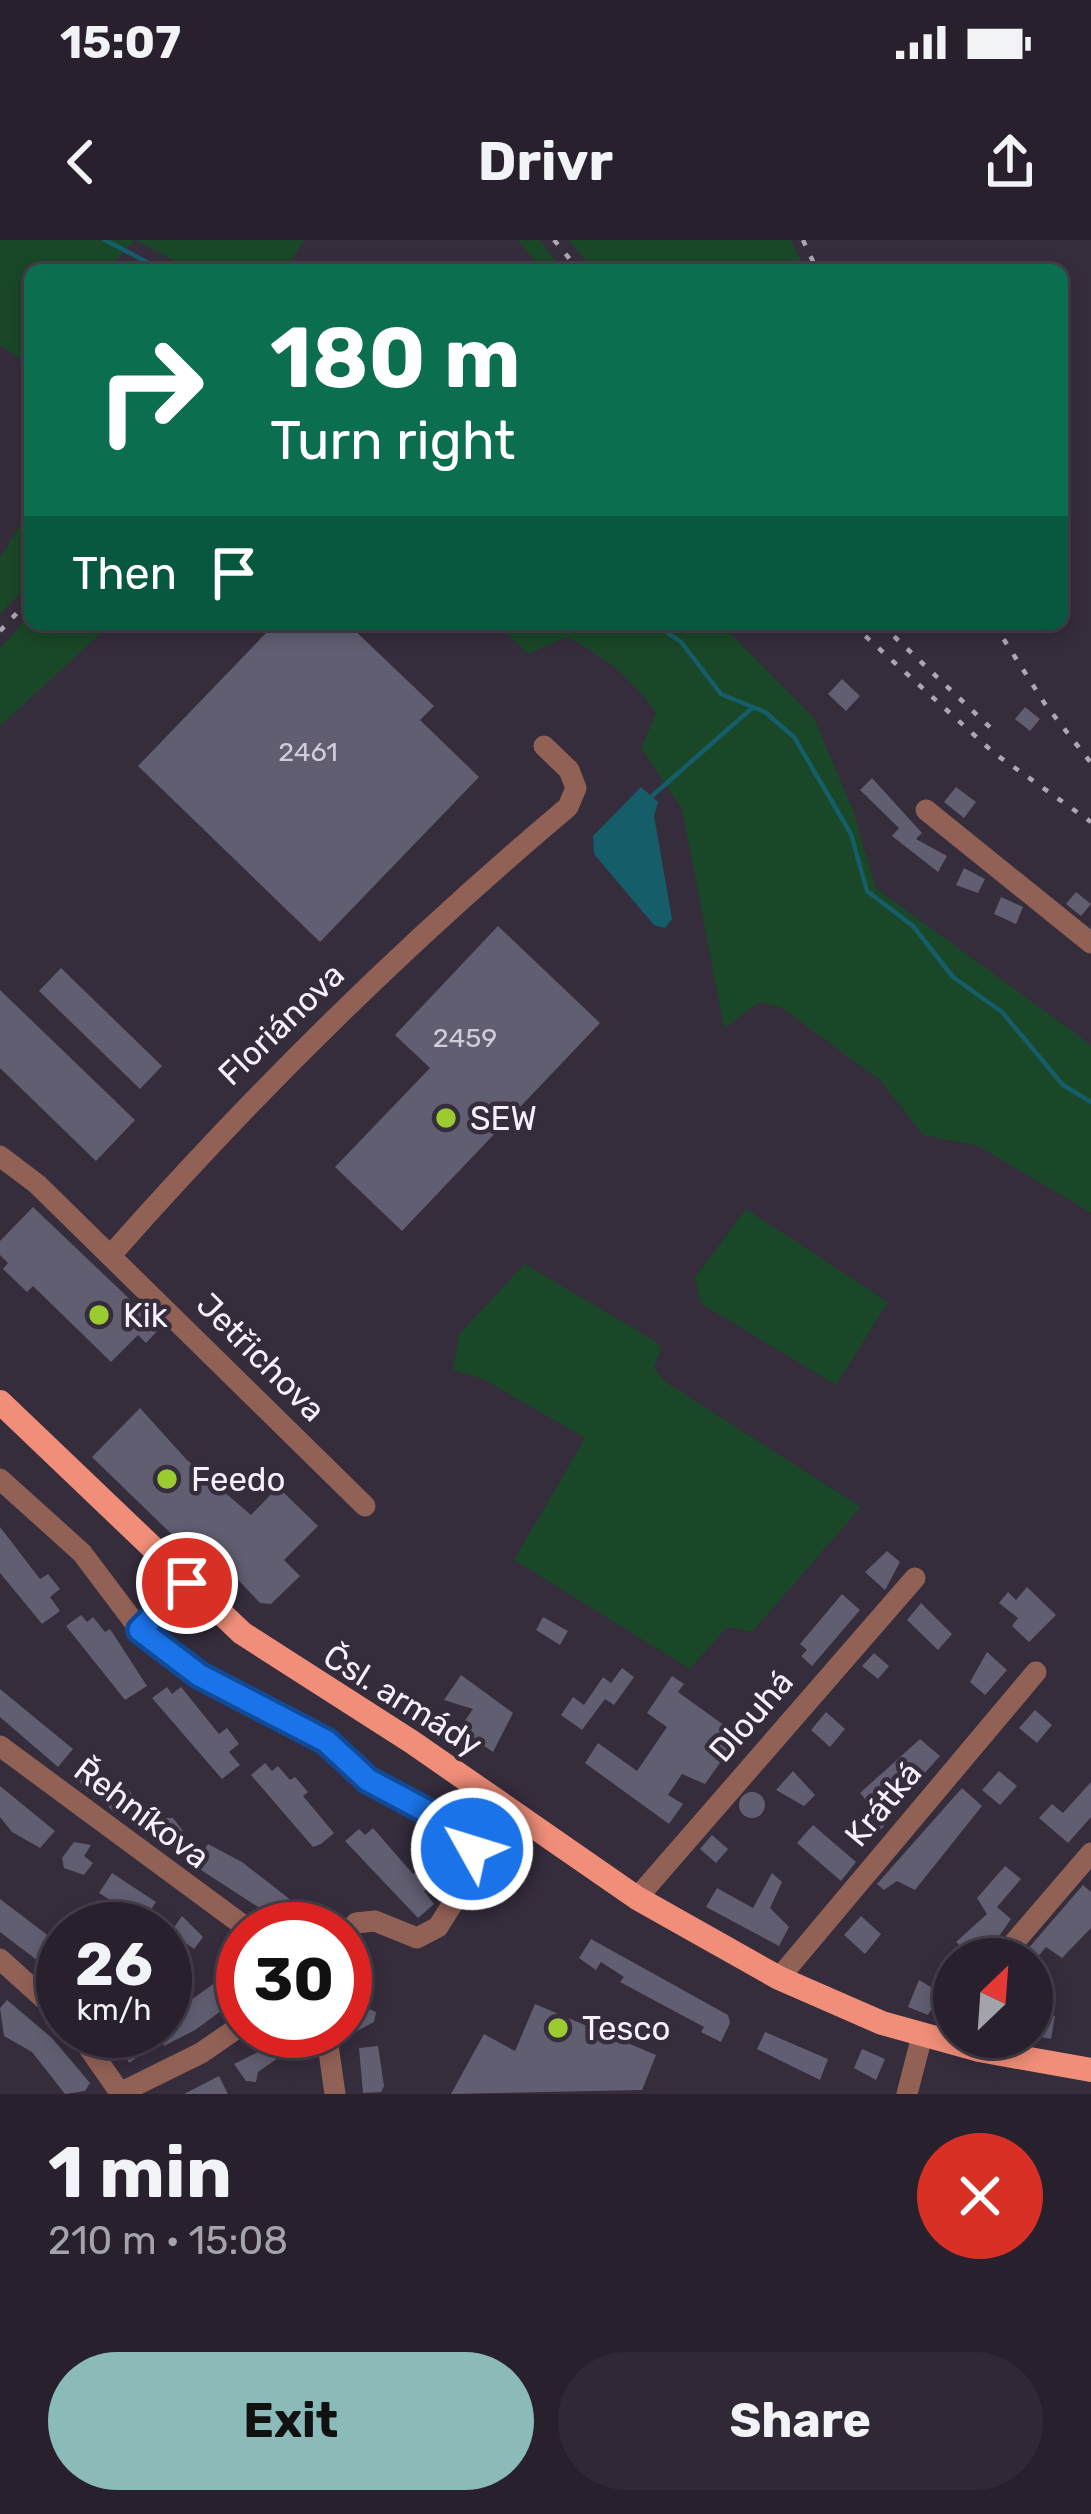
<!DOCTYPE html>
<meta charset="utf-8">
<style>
body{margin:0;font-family:Rubik,sans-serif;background:#302935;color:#f1f3f6;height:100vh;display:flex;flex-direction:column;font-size:45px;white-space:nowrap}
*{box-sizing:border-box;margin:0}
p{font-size:39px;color:#a5a3aa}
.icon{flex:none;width:66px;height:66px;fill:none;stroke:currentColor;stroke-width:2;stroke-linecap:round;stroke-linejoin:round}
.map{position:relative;height:1854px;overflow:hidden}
.sheet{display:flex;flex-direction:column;background:#28212d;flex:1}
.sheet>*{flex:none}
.guide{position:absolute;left:24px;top:24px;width:1044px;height:366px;border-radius:18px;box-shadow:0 6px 18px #0003,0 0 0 3px #443e49;background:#0b6e4f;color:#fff;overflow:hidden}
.needle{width:78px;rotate:25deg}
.tools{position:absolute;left:933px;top:1698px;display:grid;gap:24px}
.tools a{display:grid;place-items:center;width:120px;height:120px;border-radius:50%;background:#28212d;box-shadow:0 6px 18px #0003,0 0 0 3px #443e49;font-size:60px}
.speed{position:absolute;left:36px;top:1662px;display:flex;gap:24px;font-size:60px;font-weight:700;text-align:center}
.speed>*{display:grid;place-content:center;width:156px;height:156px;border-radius:50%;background:#28212d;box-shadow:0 6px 18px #0003,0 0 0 3px #443e49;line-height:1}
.speed small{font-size:30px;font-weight:400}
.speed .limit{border:18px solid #d22;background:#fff;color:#111}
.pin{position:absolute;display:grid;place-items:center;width:102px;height:102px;color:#fff;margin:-51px;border:6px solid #fff;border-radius:50%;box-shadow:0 3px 12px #0007}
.me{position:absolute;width:132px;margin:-66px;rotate:309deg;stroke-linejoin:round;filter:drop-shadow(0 0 9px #0008)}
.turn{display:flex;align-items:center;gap:42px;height:252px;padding:0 48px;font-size:54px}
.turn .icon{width:156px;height:156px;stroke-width:2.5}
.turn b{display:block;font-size:84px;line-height:102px}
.then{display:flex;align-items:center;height:114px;padding:0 48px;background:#0003;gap:24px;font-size:45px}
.round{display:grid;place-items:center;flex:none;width:126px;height:126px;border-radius:63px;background:#302935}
.head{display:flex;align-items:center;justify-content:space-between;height:204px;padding:0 48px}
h1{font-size:72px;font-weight:700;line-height:90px}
.action{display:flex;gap:24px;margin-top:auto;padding:24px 48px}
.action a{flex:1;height:138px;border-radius:72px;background:#8bbbb9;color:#111;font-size:48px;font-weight:700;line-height:138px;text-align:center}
.action a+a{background:#302935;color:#f1f3f6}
.status{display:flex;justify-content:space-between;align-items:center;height:84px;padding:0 60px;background:#28212d;direction:ltr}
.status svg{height:33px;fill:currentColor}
header{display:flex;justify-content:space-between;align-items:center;height:156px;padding:0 48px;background:#28212d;font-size:54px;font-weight:700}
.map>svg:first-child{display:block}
.green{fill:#194727}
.water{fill:#155e69}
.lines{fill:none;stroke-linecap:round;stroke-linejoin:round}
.stream{stroke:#155e69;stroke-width:4.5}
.building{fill:#615e72}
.minor{stroke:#926156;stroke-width:21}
.major{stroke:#f18e79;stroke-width:24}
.rail{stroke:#aea7b3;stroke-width:4.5;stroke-dasharray:6 12;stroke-linecap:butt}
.route-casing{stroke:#114b97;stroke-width:30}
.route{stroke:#1a73e8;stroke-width:21}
.poi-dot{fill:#9cca31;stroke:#352c3c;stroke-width:4.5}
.labels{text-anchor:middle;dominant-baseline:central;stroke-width:9;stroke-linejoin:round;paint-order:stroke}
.number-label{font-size:27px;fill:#d2ccda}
.street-label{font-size:33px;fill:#f7f1fc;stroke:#352c3c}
.poi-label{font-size:33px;fill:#f7f1fc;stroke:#352c3c;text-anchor:start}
</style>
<div class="status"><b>15:07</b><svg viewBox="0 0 49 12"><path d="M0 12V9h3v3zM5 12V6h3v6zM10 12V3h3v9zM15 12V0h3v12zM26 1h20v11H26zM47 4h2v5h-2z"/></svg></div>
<header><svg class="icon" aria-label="back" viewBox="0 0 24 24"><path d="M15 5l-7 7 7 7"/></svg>Drivr<svg class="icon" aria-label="share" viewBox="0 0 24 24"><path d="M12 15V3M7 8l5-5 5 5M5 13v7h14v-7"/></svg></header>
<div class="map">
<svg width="1091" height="1854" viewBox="0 0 1091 1854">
<rect width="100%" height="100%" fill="#352c3c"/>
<!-- green -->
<path class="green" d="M0,0H135L107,30H30V126L25,134L18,117L0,105Z
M135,0H304L285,30H192Z
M518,0H539L564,30H542Z
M569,0H791L805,30H593Z
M30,270V343L0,374V317Z
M30,375V384H111L0,486V408Z
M497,384H721L814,478L854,573L876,648L1091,805V973L978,906L923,895L881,841L782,768L760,762L724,788L682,569L641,508L656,473C635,441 601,413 566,397L528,414Z
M746,969L888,1062L836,1145L700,1063L695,1037Z
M525,1024L655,1101L661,1108L654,1127L664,1141L861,1267L752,1392L727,1387L690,1429L514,1320L585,1198L483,1139L453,1130L459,1094Z"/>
<!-- water -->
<path class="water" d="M641,547L658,562L654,576L672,679L665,688L654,685L594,614L593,596Z"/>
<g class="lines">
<!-- stream -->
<path class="stream" d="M105,0L162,30
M655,384L681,402L721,454L765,472L794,497L851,594L867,651L913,686L953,737L1002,772L1063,845L1091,862
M652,556L751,469"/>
</g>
<!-- building -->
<path class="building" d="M256,384H348L434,466L420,480L479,537L320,702L138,526L266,393Z
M842,439L860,456L846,471L828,454Z
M1025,467L1040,479L1030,491L1015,479Z
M872,538L922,593L916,599L947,616L938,632L892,596L899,588L860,550Z
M956,547L976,562L964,578L944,562Z
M964,628L985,639L978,653L956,645Z
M1076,652L1091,664L1081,676L1066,664Z
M1001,657L1023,667L1016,684L994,674Z
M498,686L600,783L402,991L335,927L430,828L395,795Z
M61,728L162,826L140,849L39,751Z
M0,750L135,880L96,921L0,828Z
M33,967L160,1088L146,1103L138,1095L111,1122L33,1046L27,1052L3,1029L8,1023L0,1015V1001Z
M140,1168L186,1219L251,1275L278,1247L318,1286L284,1320L300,1336L271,1364L260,1363L202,1302L191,1313L92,1217Z
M0,1287L40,1339L48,1334L60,1349L50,1357L60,1371L42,1384L0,1333Z
M887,1311L900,1322L885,1350L865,1332Z
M1027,1347L1056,1375L1029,1402L1012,1386L1018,1378L999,1363L1008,1352L1016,1360Z
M842,1354L860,1370L812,1426L801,1416L807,1410L800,1404Z
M921,1363L952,1394L938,1410L907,1380Z
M81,1375L87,1382L93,1377L105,1392L110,1389L147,1446L125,1460L66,1386Z
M543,1377L568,1391L560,1405L536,1390Z
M987,1412L1007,1430L985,1455L970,1442Z
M874,1413L889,1426L878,1439L862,1426Z
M622,1428L634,1437L614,1465L605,1459L582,1490L561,1475L573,1457L584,1465L603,1437L611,1443Z
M461,1435L513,1473L493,1512L459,1489L473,1469L444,1460Z
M672,1436L684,1444L678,1452L739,1496L705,1544L682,1534L668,1555L683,1564L669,1584L585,1523L598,1503L637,1531L667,1487L647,1473Z
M167,1447L172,1454L181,1447L219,1494L227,1488L239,1504L229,1512L240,1525L222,1539L152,1458Z
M0,1449L73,1509L58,1527L0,1477Z
M1035,1470L1052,1485L1037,1503L1019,1488Z
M826,1472L845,1489L830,1507L811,1490Z
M920,1499L940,1516L922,1536L915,1530L883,1568L893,1576L878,1593L867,1584L873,1569L860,1553Z
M265,1523L272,1531L278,1526L290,1540L295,1537L308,1552L303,1556L334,1593L321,1604L313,1607L251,1535Z
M92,1524L103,1533L87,1552L79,1541Z
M793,1531L815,1555L804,1566L776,1550Z
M999,1531L1017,1546L1000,1565L982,1550Z
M1091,1542V1577L1068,1603L1039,1578L1052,1564L1063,1573Z
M0,1546L55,1591L40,1608L12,1592L0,1577Z
M107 1560a13 13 0 1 1 26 0a13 13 0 1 1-26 0Z
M962,1548L982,1566L915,1650L897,1641L884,1650L877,1644Z
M739 1565a13 13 0 1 1 26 0a13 13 0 1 1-26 0Z
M163,1578H173L186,1595L178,1607L167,1600L163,1607L151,1596Z
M813,1585L856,1622L841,1641L797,1603Z
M373,1588L413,1634L421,1628L433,1643L424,1651L434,1664L418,1678L345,1601L359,1589L365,1595Z
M712,1595L728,1609L716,1623L700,1609Z
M74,1602L91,1605L84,1616L93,1623L84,1635L64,1628L62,1618Z
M208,1604L242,1622L310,1675L306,1689H292L198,1628L195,1623Z
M1005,1626L1021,1639L997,1667L1011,1679L986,1715L976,1719L956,1702L987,1674L977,1658Z
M112,1633L156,1662L143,1682L121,1667L108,1669L113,1662L99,1653Z
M772,1633L782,1642L770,1668L789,1687L779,1706L706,1667L717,1648L753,1668Z
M1083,1645L1091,1652V1688L1062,1718L1046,1707L1036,1719L1027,1710Z
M0,1659L54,1700L63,1715V1740L0,1692Z
M182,1676L203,1697L194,1709L184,1702L173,1703L170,1693Z
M861,1676L881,1694L865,1714L844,1695Z
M591,1699L728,1775L730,1783L721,1802L701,1792L704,1787L620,1742L624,1737L601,1722L596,1730L579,1718Z
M345,1727L358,1737L356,1747L367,1768L376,1772L374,1782L357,1791L348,1786L353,1775L345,1759Z
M235,1728H243V1755L195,1790L164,1806L162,1800L129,1823L119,1802L165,1791V1779Z
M919,1740L941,1753L928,1775L908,1767Z
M7,1760L52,1798L90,1843L85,1851L65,1854L32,1812L4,1796L0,1768Z
M535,1764L656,1815L642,1850L451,1854L484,1794L515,1811Z
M1032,1772L1055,1776L1051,1799L1032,1795Z
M280,1792L292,1809L289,1819L278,1818L258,1832L256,1842L246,1841L234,1824L270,1806L263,1795Z
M765,1792L828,1819L820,1840L757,1809Z
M378,1806L384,1846L381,1852L363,1853L359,1808Z
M862,1809L885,1819L876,1840L854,1828Z
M219,1836L228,1854H184Z"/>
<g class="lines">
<!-- minor -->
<path class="minor" d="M926,570L1091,703
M0,916L37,944L365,1266
M111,1015C253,854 404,705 568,567L576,548L569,530L544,506
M0,1239L82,1313L140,1390L199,1435L326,1501L367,1540L457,1588L472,1609V1633L438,1687L417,1698L375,1681L356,1683L345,1695
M140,1390L187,1343
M0,1506L248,1689
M637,1658L915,1338
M0,1719L63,1776
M1000,1719L1091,1613
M779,1738L1036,1432
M77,1791L121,1854
M326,1791L335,1854
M120,1853L201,1813L243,1784
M907,1854L922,1796"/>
<!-- major -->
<path class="major" d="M0,1162L242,1393L412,1502L637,1658L779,1738L882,1783L979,1810L1091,1830"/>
<!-- rail -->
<path class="rail" d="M554,0L579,30
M803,0L817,30
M852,384L994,513L1091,582
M881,384L994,491
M994,384L1045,464L1091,523
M0,391L30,359"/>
</g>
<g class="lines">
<!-- route casing -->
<g class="route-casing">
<path id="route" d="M187,1343L140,1390L199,1435L326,1501L368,1540L458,1588L472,1609"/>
</g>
<!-- route -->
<use href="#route" class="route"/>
</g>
<!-- markers -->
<g class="poi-dot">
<circle cx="446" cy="878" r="12"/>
<circle cx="99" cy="1075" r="12"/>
<circle cx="167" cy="1239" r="12"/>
<circle cx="558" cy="1788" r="12"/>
</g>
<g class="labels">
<!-- number labels -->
<g class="number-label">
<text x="308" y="512">2461</text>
<text x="465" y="798">2459</text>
</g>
<!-- street labels -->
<g class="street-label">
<text transform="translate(281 784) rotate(-44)">Floriánova</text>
<text transform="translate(261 1117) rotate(45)">Jetřichova</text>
<text transform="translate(403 1460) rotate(32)">Čsl. armády</text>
<text transform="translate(751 1476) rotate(-49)">Dlouhá</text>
<text transform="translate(883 1564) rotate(-50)">Krátká</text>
<text transform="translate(142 1573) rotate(37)">Řehníkova</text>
</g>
<!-- poi labels -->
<g class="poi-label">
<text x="470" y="878">SEW</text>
<text x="123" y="1075">Kik</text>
<text x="191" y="1239">Feedo</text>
<text x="582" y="1788">Tesco</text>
</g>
</g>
</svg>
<div class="tools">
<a><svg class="needle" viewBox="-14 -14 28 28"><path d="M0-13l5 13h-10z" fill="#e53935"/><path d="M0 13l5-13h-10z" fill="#a5a3aa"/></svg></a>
</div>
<div class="speed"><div>26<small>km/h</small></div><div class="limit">30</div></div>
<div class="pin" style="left:187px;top:1343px;background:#d93025"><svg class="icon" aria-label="arrive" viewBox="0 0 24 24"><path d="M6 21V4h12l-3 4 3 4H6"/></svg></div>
<svg class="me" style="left:472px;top:1609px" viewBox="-20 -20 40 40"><circle r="17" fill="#1a73e8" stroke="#fff" stroke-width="3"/><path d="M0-11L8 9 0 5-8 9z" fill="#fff"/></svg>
<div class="guide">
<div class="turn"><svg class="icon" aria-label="right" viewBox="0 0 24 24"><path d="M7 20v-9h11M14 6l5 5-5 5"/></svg><div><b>180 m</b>Turn right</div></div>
<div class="then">Then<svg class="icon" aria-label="arrive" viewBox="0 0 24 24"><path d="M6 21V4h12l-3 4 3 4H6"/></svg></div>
</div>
</div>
<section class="sheet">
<div class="head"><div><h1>1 min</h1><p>210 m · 15:08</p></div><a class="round" style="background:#d93025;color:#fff"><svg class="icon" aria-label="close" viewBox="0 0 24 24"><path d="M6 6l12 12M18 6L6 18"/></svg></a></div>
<div class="action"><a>Exit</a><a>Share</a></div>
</section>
